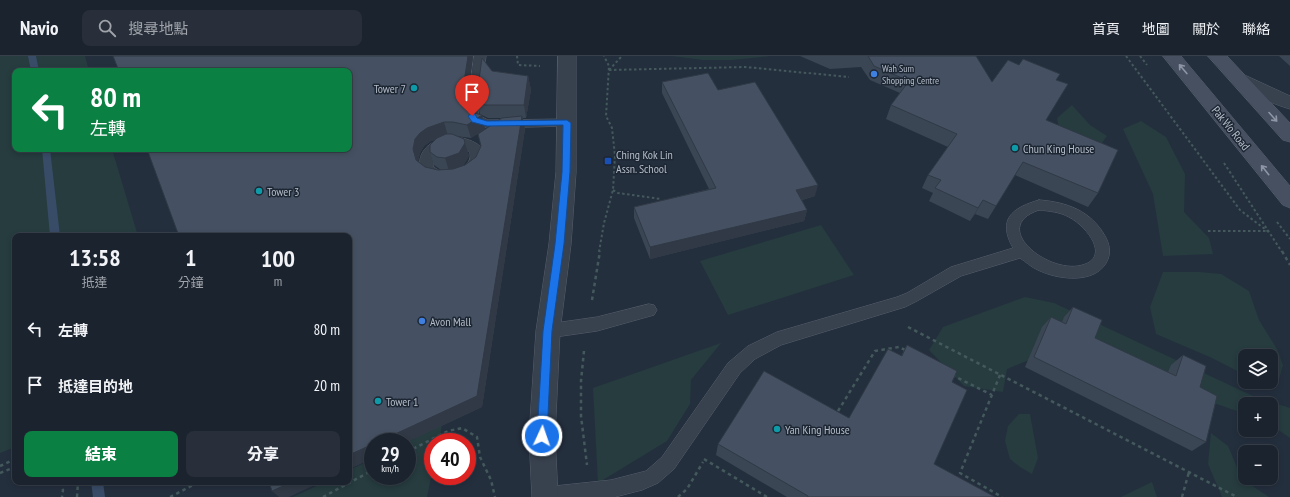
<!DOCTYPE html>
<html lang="zh-TW">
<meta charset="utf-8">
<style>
body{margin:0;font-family:"PT Sans Narrow","Noto Sans TC",sans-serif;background:#282f3a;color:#f1f3f6;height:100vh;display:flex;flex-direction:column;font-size:15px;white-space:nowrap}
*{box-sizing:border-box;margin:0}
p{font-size:13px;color:#a0a4aa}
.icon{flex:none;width:22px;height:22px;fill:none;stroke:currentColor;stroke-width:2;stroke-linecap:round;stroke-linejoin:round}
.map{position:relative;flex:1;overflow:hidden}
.drawer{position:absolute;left:12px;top:177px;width:340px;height:252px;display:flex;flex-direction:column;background:#1b232e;border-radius:8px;box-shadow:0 2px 6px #0003,0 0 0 1px #39404a}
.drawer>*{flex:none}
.top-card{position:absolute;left:12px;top:12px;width:340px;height:84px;border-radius:8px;box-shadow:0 2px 6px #0003,0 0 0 1px #39404a;background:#0b8043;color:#fff;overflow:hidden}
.fabs{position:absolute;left:1238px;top:293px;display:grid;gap:8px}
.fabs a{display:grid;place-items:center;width:40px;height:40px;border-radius:8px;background:#1b232e;box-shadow:0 2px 6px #0003,0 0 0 1px #39404a;font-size:20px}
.speed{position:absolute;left:364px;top:377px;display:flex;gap:8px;font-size:20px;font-weight:700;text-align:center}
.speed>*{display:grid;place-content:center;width:52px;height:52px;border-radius:50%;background:#1b232e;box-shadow:0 2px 6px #0003,0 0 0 1px #39404a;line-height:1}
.speed small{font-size:10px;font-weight:400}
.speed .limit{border:6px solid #d22;background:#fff;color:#111}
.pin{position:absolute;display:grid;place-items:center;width:34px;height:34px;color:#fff;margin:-41px -17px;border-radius:50% 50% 50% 0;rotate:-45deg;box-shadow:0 0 4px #0007}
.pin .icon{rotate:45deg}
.me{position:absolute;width:44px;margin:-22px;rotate:3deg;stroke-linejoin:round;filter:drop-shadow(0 0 3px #0008)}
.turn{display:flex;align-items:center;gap:14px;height:84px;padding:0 12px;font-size:18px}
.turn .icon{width:52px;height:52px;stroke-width:2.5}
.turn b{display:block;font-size:28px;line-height:34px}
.eta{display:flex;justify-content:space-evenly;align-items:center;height:68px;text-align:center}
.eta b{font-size:24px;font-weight:800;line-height:28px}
.action{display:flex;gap:8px;margin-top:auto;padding:8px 12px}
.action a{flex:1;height:46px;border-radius:8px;background:#0b8043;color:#fff;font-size:16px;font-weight:800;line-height:46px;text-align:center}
.action a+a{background:#282f3a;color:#f1f3f6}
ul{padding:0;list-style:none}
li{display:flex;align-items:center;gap:12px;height:56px;padding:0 12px}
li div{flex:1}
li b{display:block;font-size:15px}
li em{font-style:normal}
header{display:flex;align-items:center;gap:24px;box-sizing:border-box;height:56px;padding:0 20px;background:#1b232e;border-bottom:1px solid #39404a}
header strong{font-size:19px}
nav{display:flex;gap:22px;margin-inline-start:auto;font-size:14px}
.search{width:280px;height:36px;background:#282f3a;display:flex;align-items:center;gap:10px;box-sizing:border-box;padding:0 14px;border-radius:8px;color:#a0a4aa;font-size:15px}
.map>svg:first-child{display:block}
.green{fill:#263c3f}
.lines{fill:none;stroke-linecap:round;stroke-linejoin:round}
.stream{fill:#394c67;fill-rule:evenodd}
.service-casing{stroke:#565f6c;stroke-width:1}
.minor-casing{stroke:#565f6c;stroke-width:1}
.tertiary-casing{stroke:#565f6c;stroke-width:1}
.secondary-casing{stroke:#565f6c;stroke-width:1}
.path-far1{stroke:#44595c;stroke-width:2;stroke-dasharray:2.5 2.5;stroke-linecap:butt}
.path{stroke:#44595c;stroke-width:2.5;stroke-dasharray:3.5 3.5;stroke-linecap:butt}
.service{fill:#38414e;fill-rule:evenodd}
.minor{fill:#38414e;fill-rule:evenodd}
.tertiary{fill:#38414e;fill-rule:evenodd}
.secondary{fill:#465061;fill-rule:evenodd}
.wall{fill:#3b4654;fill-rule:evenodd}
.shaded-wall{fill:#303945}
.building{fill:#455162;stroke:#303945}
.oneway{stroke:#8e96a5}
.route{fill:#1a73e8;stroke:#114b97}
.shop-dot{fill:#3f7fe0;stroke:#1d2633;stroke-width:1.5}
.culture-dot{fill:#0f9aa8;stroke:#1d2633;stroke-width:1.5}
.transit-dot{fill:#1a4fb4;stroke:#1d2633;stroke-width:1.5}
.labels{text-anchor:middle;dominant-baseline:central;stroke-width:3;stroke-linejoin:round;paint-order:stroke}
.far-poi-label{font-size:10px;fill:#b4bcc9;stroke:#1d2633;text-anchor:start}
.poi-label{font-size:12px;fill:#b4bcc9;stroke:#1d2633;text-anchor:start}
.street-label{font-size:12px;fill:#b4bcc9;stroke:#1d2633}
</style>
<header>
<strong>Navio</strong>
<div class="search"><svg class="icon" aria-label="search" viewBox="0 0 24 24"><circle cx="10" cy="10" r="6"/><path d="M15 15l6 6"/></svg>搜尋地點</div>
<nav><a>首頁</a><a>地圖</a><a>關於</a><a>聯絡</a></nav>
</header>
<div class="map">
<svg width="1290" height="441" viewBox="0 0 1290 441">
<rect width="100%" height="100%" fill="#242f3e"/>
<!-- green -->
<path class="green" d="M0,0H85L89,15H15V93H112L138,180H15V391L0,397Z
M672,0H771L732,4H703Z
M1072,49L1090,69L1107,80L1097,94L1060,77L1057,62Z
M1141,65L1166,81L1185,118L1184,156L1209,182L1213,198L1163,200L1153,138L1123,73Z
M821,169L854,219L728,259L700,205Z
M1163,216H1199L1221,218L1249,235L1259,264L1277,293L1283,309L1278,327L1271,326V300H1245V319L1212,302L1156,278L1150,251Z
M1025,241L1054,247L1253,340L1290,352V382L1271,369V348H1245V358L1155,326L1069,288L1007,313L1003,336L964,330L929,294L943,271Z
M721,287L691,324L690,348L667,385L598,427L593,332Z
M1019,358H1030L1038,402L1032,418L1020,411L1010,403L1005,385L1008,370Z
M442,369L439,386H433V412L427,441H293L325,426H349V414L373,403V420H407V386Z
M1211,377L1228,390L1242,423L1269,441H1222L1208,408Z
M1152,426L1157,441H1121Z"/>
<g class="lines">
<!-- stream -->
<path class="stream" d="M28,0H36L39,15H31Z
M42,93H50L60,180H50Z
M91,426H103L105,441H93Z"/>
<!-- service casing -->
<g class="service-casing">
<path id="service" d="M474,0H486L478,59L488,64L567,63L571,64L573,67L571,70L487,72L471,67L466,60Z
M449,80C470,82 498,90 476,116C465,128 440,129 427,120C414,111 420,94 432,87C437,84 443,82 449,80ZM450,90C454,90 459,90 462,91C486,99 452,130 433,110V102L440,94Z
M1039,144C1067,146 1091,155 1105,180C1109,187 1111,195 1108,203C1098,229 1058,224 1038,214C1031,211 1026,206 1020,202L961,220L917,245L905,251L781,289L755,303L740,317L674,413L658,427L642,434L615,441H536L539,434L545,431L611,424L646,415L662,401L728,307L748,290L777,276L897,241L907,237L951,211L1013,192C997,163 1012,152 1039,144ZM1039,154C1049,155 1060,156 1069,161C1088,171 1113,204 1078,210C1044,215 990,170 1039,154Z
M649,248L654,249L657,254L654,259L597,275L548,282L542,280L540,275L542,270L548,268L597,261Z"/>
</g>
<!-- minor casing -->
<g class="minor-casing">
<path id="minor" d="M1238,16L1290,40V53C1276,49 1237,34 1229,22L1232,18Z"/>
</g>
<!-- tertiary casing -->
<g class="tertiary-casing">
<path id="tertiary" d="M558,0H576V116L571,188L560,275L555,380L558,441H532L529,380L536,275L549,188L556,116Z"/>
</g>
<!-- secondary casing -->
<g class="secondary-casing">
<path id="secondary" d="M1163,0H1181L1290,130V152L1283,149Z
M1208,0H1227L1290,67V86L1283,84Z"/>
</g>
<!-- path-far1 -->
<path class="path-far1" d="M517,0L518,9L540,10
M1126,0L1240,154L1270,177
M1140,0L1147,9
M609,14L745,11L849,21
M609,14L622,0
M1224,107L1282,196
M613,134L618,137L661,143
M1277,166L1290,183
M1208,175H1267
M599,196L604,167L613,134L615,100L612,72L606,60L609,10L604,0"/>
<!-- path -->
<path class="path" d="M1282,195L1290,209
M592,244L600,195
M908,271L1237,441
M584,295L581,325V360L587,409
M952,319L992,339
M1000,319L960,417L1002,441
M838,355L875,295L899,291L907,295
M407,396L448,375L462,372L477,381L480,401L491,424L495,441
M704,403L767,441
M0,410L15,403
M0,417L15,411
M61,426L63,434L62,441
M77,441L78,426
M170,441L199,426
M323,441L373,414
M678,441L687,433L703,406
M1182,441L1189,416"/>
<!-- service -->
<use href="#service" class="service"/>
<!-- minor -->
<use href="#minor" class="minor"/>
<!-- tertiary -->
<use href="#tertiary" class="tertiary"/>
<!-- secondary -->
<use href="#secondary" class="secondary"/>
</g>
<!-- wall -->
<path class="wall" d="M113,0H473L466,53L467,55L480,58L476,45L492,15L528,20L531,34L526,62H523L525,73L482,351L349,413V180ZM482,59L488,62H501L476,101L465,109L463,110L469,100L465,87L456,80L471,82L485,73ZM435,84L430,96L434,109L441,114H438L425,111L418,105L420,97L424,90L431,85Z
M800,0H976L992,26L1057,24L1046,64L1098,137L1088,151L1015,119L988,163L975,158L970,165L929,145L933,137L922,132L928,119L948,91L886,63L891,49L900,37L870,24L861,11L830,13Z
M1279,0H1290V10Z
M662,26L718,34L815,140L802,144L807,154L804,165L650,203L634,162V151L709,133L662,37Z
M1073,251L1095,282L1168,316L1171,309L1183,299L1200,331L1206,386L1192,395L1025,311L1042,271L1051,261L1062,266L1064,261Z
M907,289L952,326L934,408L995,441H787L716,399L718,388L849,362L901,300Z"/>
<!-- shaded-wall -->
<path class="shaded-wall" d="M468,0H473L465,60L461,46Z
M528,20L531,34L526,62L524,49Z
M482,59L485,73L471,82L467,69Z
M522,60L525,73L482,351L407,386H378Z
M444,66L448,80L431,85L424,90L420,97L418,106L421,118L413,93L415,83L420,77L427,72Z
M465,87L469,100L463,110L449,115L445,102Z
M818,129L815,140L793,146L796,134Z
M983,144L975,158L970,165L978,152Z
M807,154L804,165L650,203V191Z
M373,388V402L349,413V399Z
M292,426H321L289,441H279L272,435Z"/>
<!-- building -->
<path class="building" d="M113,0H468L461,46L467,55L482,59L467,69L453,66H444L427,72L420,77L415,83L413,93L416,104L425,111L438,114L453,113L465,109L476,101L481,90L478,78L502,62L522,60L477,340L378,386H373V388L349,399V180H179L147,93H349V15H119Z
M868,0H976L992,26L1008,4L1019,9L1023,3L1060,18L1056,24L1068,28L1046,64L1118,94L1098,137L1023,106L996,150L983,144L978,152L935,132L941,124L928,119L957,78L891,49L909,25L874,10Z
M482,2L492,15L528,20L524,49H485L476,45Z
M708,17L718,34L755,26L818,129L796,134L807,154L650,191L634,151L716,132L662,26Z
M446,78H452L464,83L465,87L459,97L445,102L437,101L430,96V89L437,82Z
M1073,251L1102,264L1095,282L1176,320L1183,299L1206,310L1200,331L1217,340L1206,386L1034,301L1051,261L1066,268Z
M907,289L957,315L952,326L967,334L934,408L995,441H808V440L718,388L764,315L849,362L888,293L902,300Z
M269,426H292L272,435Z"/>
<!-- one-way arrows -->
<defs><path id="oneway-shaft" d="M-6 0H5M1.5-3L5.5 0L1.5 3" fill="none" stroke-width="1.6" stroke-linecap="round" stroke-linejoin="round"/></defs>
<g class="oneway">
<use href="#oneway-shaft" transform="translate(1183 13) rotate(-130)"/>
<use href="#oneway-shaft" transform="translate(1273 61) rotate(48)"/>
<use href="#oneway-shaft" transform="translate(1265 114) rotate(-129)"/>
</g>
<!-- route -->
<path class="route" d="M472,57L475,58L477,62L487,65L567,64L571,67L570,116L564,188L552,275L547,380L546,384L542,385L538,384L537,380L543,275L555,188L562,116L563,69L487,70L472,66L468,60Z"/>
<!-- markers -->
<g class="shop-dot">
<circle cx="874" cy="18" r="4"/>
<circle cx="422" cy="265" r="4"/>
</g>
<g class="culture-dot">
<circle cx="414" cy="32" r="4"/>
<circle cx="1015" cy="92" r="4"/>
<circle cx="259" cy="135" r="4"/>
<circle cx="378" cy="345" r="4"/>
<circle cx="777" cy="373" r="4"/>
</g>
<rect class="transit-dot" x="604" y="101" width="8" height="8" rx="2"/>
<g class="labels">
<!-- far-poi labels -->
<g class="far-poi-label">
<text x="882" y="12">Wah Sum<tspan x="882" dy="12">Shopping Centre</tspan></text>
</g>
<!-- poi labels -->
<g class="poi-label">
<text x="406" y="32" text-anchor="end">Tower 7</text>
<text x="1023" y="92">Chun King House</text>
<text x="616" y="98">Ching Kok Lin<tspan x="616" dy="14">Assn. School</tspan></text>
<text x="267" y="135">Tower 3</text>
<text x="430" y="265">Avon Mall</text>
<text x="386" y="345">Tower 1</text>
<text x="785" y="373">Yan King House</text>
</g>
<!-- street labels -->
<g class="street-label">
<text transform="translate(1231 72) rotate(51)">Pak Wo Road</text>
</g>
</g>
</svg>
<div class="fabs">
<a><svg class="icon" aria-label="layers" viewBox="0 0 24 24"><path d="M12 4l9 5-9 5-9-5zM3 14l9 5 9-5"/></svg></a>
<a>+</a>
<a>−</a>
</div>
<div class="speed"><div>29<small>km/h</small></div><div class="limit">40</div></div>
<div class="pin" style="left:472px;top:60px;background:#d93025"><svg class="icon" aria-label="arrive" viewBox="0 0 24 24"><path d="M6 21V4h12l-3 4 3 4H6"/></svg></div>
<svg class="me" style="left:542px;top:380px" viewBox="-20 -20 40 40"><circle r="17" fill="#1a73e8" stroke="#fff" stroke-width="3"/><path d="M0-11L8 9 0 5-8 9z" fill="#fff"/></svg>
<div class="top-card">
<div class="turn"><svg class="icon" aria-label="left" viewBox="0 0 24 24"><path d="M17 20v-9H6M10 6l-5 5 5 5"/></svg><div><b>80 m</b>左轉</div></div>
</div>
<section class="drawer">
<div class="eta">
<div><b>13:58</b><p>抵達</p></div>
<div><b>1</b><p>分鐘</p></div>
<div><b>100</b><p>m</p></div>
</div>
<ul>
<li><svg class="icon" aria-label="left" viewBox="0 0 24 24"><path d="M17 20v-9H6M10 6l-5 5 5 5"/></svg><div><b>左轉</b></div><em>80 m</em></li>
<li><svg class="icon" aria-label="arrive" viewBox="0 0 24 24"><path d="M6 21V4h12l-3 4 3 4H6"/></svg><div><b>抵達目的地</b></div><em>20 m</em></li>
</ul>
<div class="action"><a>結束</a><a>分享</a></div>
</section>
</div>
